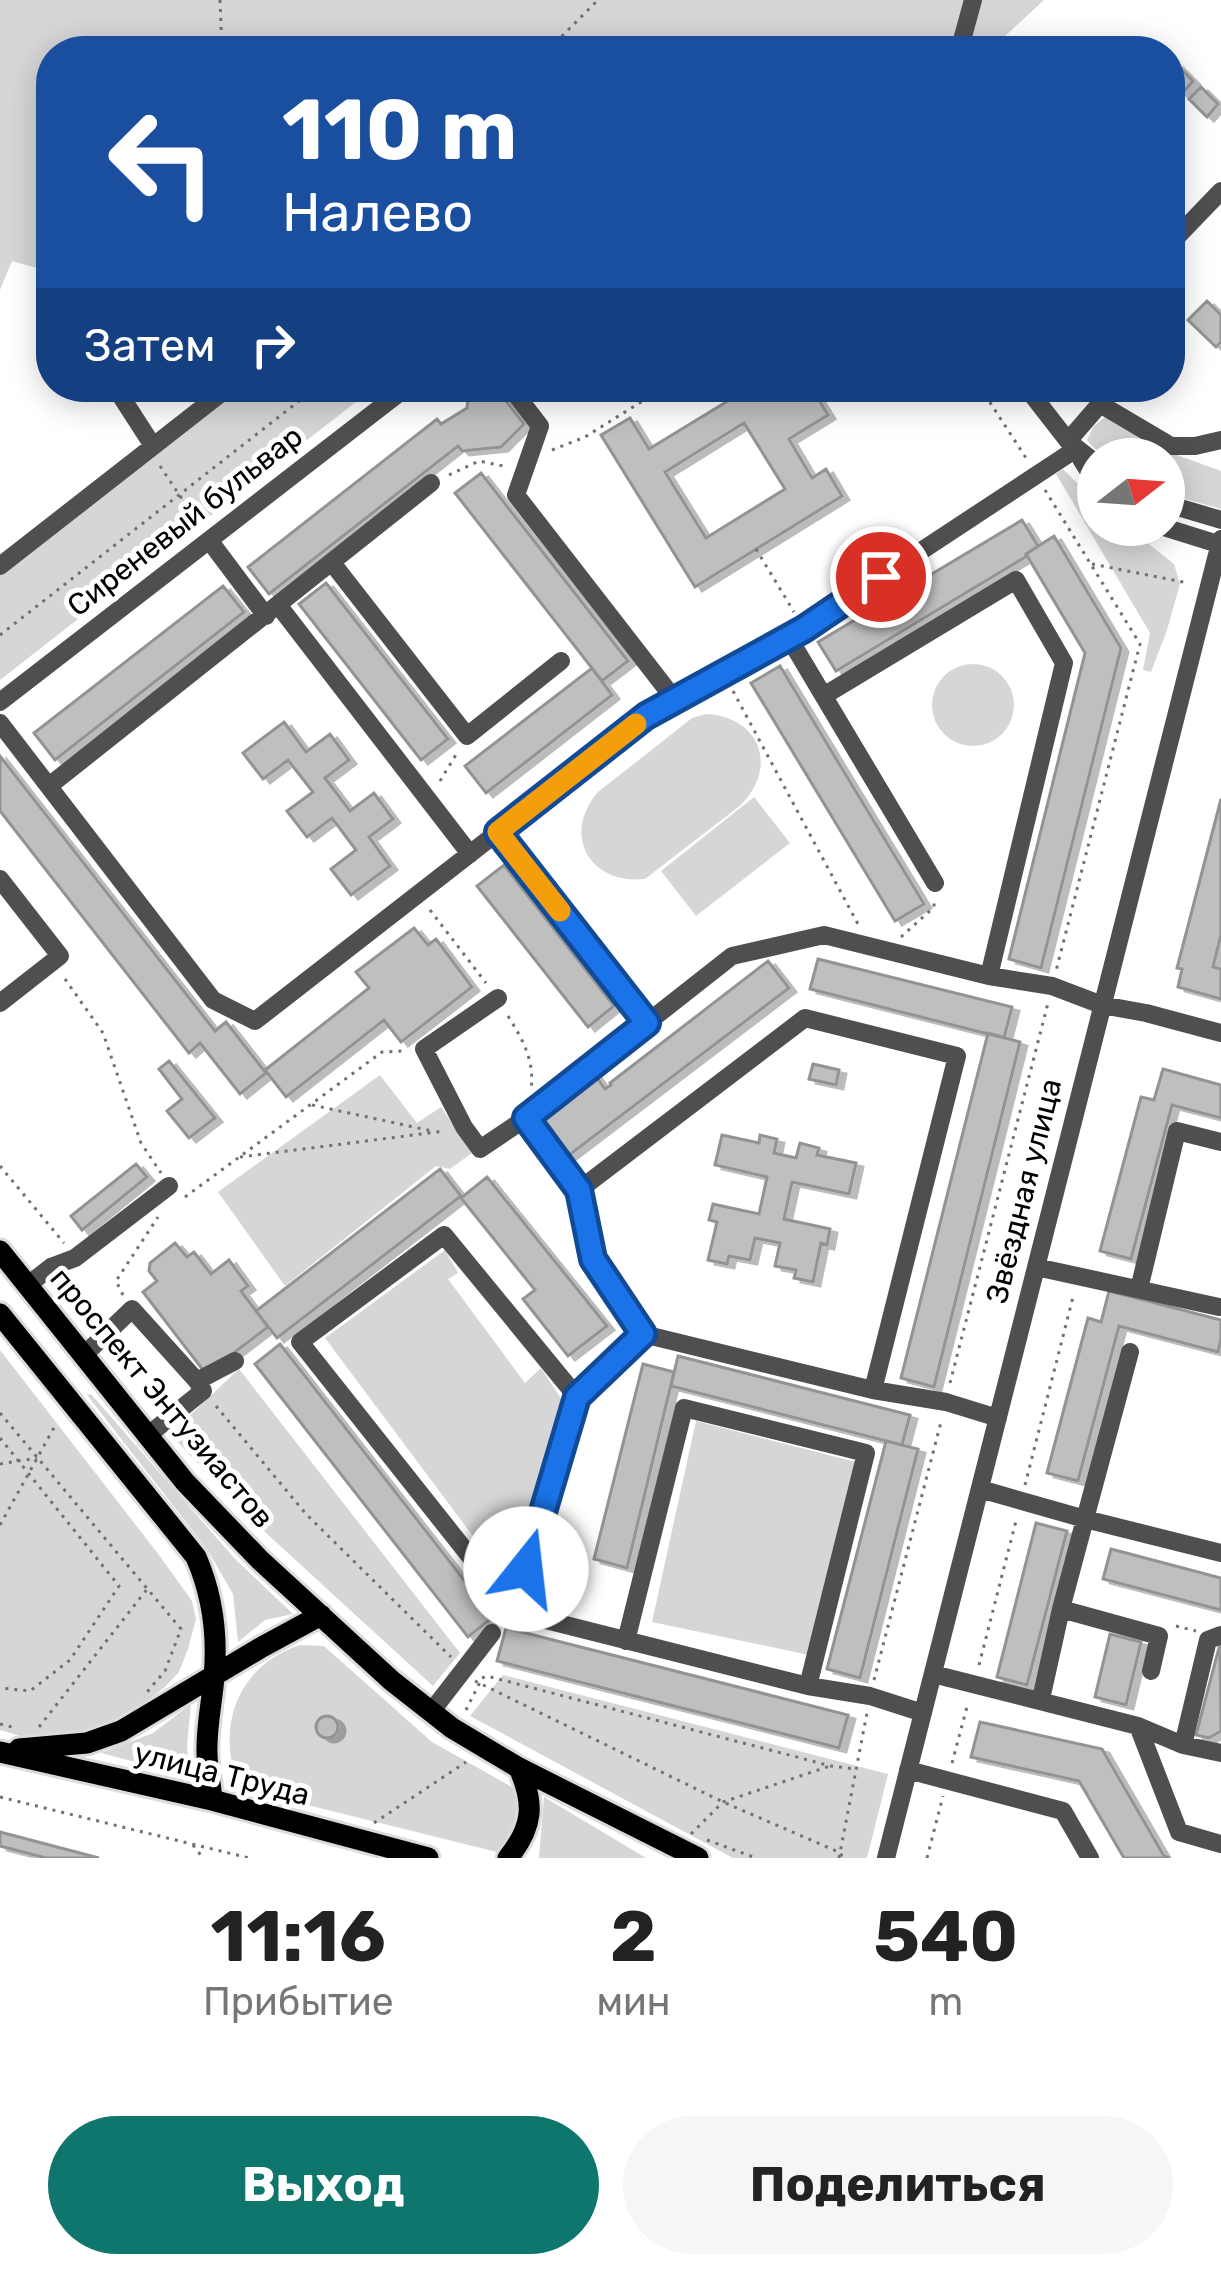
<!DOCTYPE html>
<html lang="ru">
<meta charset="utf-8">
<style>
body{margin:0;font-family:Rubik,sans-serif;background:#f6f6f6;color:#222;height:100vh;display:flex;flex-direction:column;font-size:45px;white-space:nowrap}
*{box-sizing:border-box;margin:0}
p{font-size:39px;color:#767676}
.icon{flex:none;width:66px;height:66px;fill:none;stroke:currentColor;stroke-width:2;stroke-linecap:round;stroke-linejoin:round}
.map{position:relative;height:1858px;overflow:hidden}
.side{display:flex;flex-direction:column;background:#fff;flex:1}
.side>*{flex:none}
.hud{position:absolute;left:36px;top:36px;width:1149px;height:366px;border-radius:48px;box-shadow:0 6px 30px #0003;background:#1a4fa0;color:#fff;overflow:hidden}
.needle{width:78px;rotate:73deg}
.tools{position:absolute;left:1077px;top:438px;display:grid;gap:24px}
.tools a{display:grid;place-items:center;width:108px;height:108px;border-radius:50%;background:#fff;box-shadow:0 6px 30px #0003;font-size:60px}
.pin{position:absolute;display:grid;place-items:center;width:102px;height:102px;color:#fff;margin:-51px;border:6px solid #fff;border-radius:50%;box-shadow:0 3px 12px #0007}
.me{position:absolute;width:132px;margin:-66px;rotate:16deg;stroke-linejoin:round;filter:drop-shadow(0 0 9px #0008)}
.turn{display:flex;align-items:center;gap:42px;height:252px;padding:0 48px;font-size:54px}
.turn .icon{width:156px;height:156px;stroke-width:2.5}
.turn b{display:block;font-size:84px;line-height:102px}
.then{display:flex;align-items:center;height:114px;padding:0 48px;background:#0003;gap:24px;font-size:45px}
.eta{display:flex;justify-content:space-evenly;align-items:center;height:204px;text-align:center}
.eta b{font-size:72px;font-weight:700;line-height:84px}
.action{display:flex;gap:24px;margin-top:auto;padding:24px 48px}
.action a{flex:1;height:138px;border-radius:72px;background:#0f766e;color:#fff;font-size:48px;font-weight:700;line-height:138px;text-align:center}
.action a+a{background:#f6f6f6;color:#222}
.map>svg:first-child{display:block}
.green{fill:#d6d6d6}
.building{fill:#bfbfbf;stroke:#939393;stroke-width:3;fill-rule:evenodd;filter:url(#shadow)}
.lines{fill:none;stroke-linecap:round;stroke-linejoin:round}
.major-casing{stroke:#dbdbdb;stroke-width:27}
.path{stroke:#717171;stroke-width:3;stroke-dasharray:3 6;stroke-linecap:butt}
.minor{stroke:#4f4f4f;stroke-width:18}
.major{stroke:#000;stroke-width:21}
.route-casing{stroke:#114b97;stroke-width:30}
.route{stroke:#1a73e8;stroke-width:21}
.slow{stroke:#f59e0b;stroke-width:21}
.labels{text-anchor:middle;dominant-baseline:central;stroke-width:10;stroke-linejoin:round;paint-order:stroke}
.street-label{font-size:30px;fill:#000;stroke:#fff}
</style>
<div class="map">
<svg width="1221" height="1858" viewBox="0 0 1221 1858">
<defs>
<filter id="shadow"><feDropShadow dx="7" dy="4" stdDeviation="0" flood-color="#0004"/></filter>
</defs>
<rect width="100%" height="100%" fill="#fff"/>
<!-- green -->
<path class="green" d="M0,0H1044L989,51H51V272L12,261L0,290Z
M239,387H375L0,680V573Z
M1105,417L1169,452L1221,471V509L1164,493V459C1135,459 1106,465 1087,440L1093,427Z
M1063,469L1098,504V525H1125L1174,564L1180,584L1167,630L1151,672L1143,670L1150,633L1056,474Z
M932 705a41 41 0 1 1 82 0a41 41 0 1 1-82 0Z
M706,714C761,717 778,767 741,805L645,879C590,885 561,835 598,792L692,718Z
M754,797L790,843L696,916L661,871Z
M380,1075L417,1123L441,1107L472,1153L450,1169L436,1166L285,1286L218,1192Z
M445,1250L458,1273L448,1279L525,1383L541,1368L562,1400L508,1583L325,1338Z
M0,1350L159,1555L192,1601L196,1619L188,1649L179,1672L165,1687L132,1713L94,1727L63,1735L28,1738L0,1730Z
M239,1369L460,1653L433,1686L254,1522L170,1434Z
M91,1394L235,1559L293,1614L265,1620L238,1642L233,1594L207,1549L87,1395Z
M696,1421L856,1462L809,1655L652,1622Z
M300,1645L324,1646L432,1742L512,1787L519,1806L517,1824L509,1841L497,1852L239,1788C215,1727 237,1666 300,1645Z
M503,1675L888,1774L867,1858H733L470,1716Z
M191,1704L187,1745L189,1776L101,1753L153,1733Z
M544,1797L646,1858H539Z"/>
<!-- building -->
<path class="building" d="M1176,64L1193,81L1182,94L1170,82V70Z
M1201,87L1218,104L1207,117L1189,99Z
M1207,301L1221,315V342L1216,347L1188,320Z
M474,387H495L524,424L501,447L462,451L458,446L269,594L248,567L437,419L441,424L467,408L469,391Z
M723,387H811L828,415L789,439L812,478L826,469L842,496L695,587L601,435L630,418L649,449L731,399ZM744,423L785,489L706,538L665,472Z
M481,473L628,661L602,681L455,493Z
M1022,520L1038,546L1026,554L1027,556L836,671L818,642Z
M1054,536L1121,648L1041,968L1009,959L1085,653L1026,554Z
M326,583L448,739L421,760L299,604Z
M223,586L244,612L55,760L34,733Z
M780,666L924,904L895,921L751,683Z
M592,668L612,695L486,793L465,766Z
M284,722L306,752L330,734L349,760L325,778L350,811L374,793L393,819L369,837L390,866L351,895L331,869L356,850L332,818L307,837L287,811L313,792L288,760L263,779L243,753Z
M0,756L215,1031L226,1022L266,1073L240,1094L200,1043L189,1053L0,811Z
M1221,799V935L1213,967L1221,969V999L1178,987L1182,969L1177,968Z
M504,865L614,1006L588,1027L477,886Z
M414,928L428,945L436,939L472,987L401,1042L384,1020L286,1097L265,1070L369,988L356,972Z
M818,959L1012,1007L1004,1038L810,989Z
M768,961L789,988L568,1156L539,1116L595,1075L605,1089L611,1085L610,1083Z
M988,1033L1020,1042L934,1387L901,1378Z
M169,1061L215,1118L189,1138L167,1111L182,1099L159,1069Z
M813,1064L839,1070L836,1085L809,1079Z
M1163,1069L1221,1085V1118L1172,1105L1131,1259L1100,1251L1141,1097L1154,1100Z
M722,1135L759,1143L760,1135L777,1139L774,1153L796,1158L800,1143L819,1148L817,1155L856,1163L849,1194L792,1182L784,1219L830,1229L827,1245L821,1243L813,1282L794,1278L796,1270L775,1266L780,1243L755,1238L750,1260L729,1256L727,1264L708,1260L717,1222L709,1220L713,1204L759,1214L767,1177L715,1165Z
M136,1164L147,1177L82,1230L71,1216Z
M440,1169L461,1196L277,1338L256,1311Z
M487,1177L607,1326L568,1356L523,1299L535,1290L461,1198Z
M175,1243L187,1257L194,1252L211,1274L229,1260L248,1286L241,1291L268,1327L206,1374L143,1292L157,1281L149,1271L150,1263Z
M1109,1291L1221,1320V1339L1218,1352L1119,1326L1078,1481L1047,1473L1088,1318L1101,1322Z
M280,1344L493,1617L468,1637L255,1364Z
M678,1356L910,1415L902,1445L671,1386Z
M643,1364L674,1372L627,1568L594,1559Z
M886,1441L918,1449L860,1678L827,1669Z
M1036,1523L1067,1531L1027,1685L997,1677Z
M1111,1549L1221,1578V1610L1103,1579Z
M506,1628L848,1715L839,1748L497,1661Z
M1110,1634L1141,1642L1126,1705L1095,1697Z
M1220,1644L1221,1731L1209,1738L1196,1735Z
M316 1727a11 11 0 1 1 22 0a11 11 0 1 1-22 0Z
M980,1722L1102,1749L1164,1856L1170,1858H1124L1079,1781L971,1757Z
M0,1832L99,1858H46L0,1846Z"/>
<g class="lines">
<!-- major casing -->
<g class="major-casing">
<path id="major" d="M0,1251L185,1482L260,1560L392,1681L452,1728L519,1768L698,1858
M0,1314L196,1557C213,1596 218,1634 214,1677C212,1702 206,1728 207,1753C207,1769 211,1785 212,1800
M19,1749L87,1743L121,1731L262,1647L321,1615
M0,1752L212,1800L428,1858
M508,1858C533,1827 535,1804 519,1768"/>
</g>
<!-- path -->
<path class="path" d="M220,0L222,51
M552,51L555,43L598,0
M980,387L1028,461
M552,450L585,437L665,387
M160,466L198,523
M449,475L479,461L508,467
M1045,490L1140,644L1056,971
M756,549L794,612
M1092,564L1188,583
M0,635L317,387
M733,691L859,926
M440,781L457,753
M430,910L486,983
M901,937L934,907V902
M65,979L103,1033L141,1143L161,1173
M508,1016C523,1040 535,1061 531,1090
M312,1105L432,1131
M240,1157L445,1131
M0,1166L64,1243
M185,1197L382,1052L404,1051
M123,1295L116,1281L158,1217
M950,1383L1048,1003
M216,1406L306,1514L451,1657
M0,1413L181,1629L165,1671L147,1692
M0,1438L119,1586L70,1660L30,1691L0,1688
M0,1464L37,1458
M1025,1485L1073,1297
M0,1525L56,1424
M1176,1626L1196,1631
M979,1665L1017,1517
M482,1678L487,1676L831,1766L856,1769
M874,1680L941,1422
M475,1681L723,1802L841,1853L842,1858
M466,1710L480,1682
M0,1724L16,1728
M39,1727L148,1588
M952,1763L968,1703
M0,1797L249,1858
M374,1823L466,1762
M691,1834L723,1802L830,1766
M707,1840L756,1858
M193,1845L203,1858
M839,1858L867,1713
M927,1858L943,1796"/>
<!-- minor -->
<path class="minor" d="M959,51L973,0
M1170,244L1221,191
M115,387L153,446
M510,387L540,426L516,495L675,700
M1026,387L1068,441L1098,465
M1068,441L1100,404L1171,446H1195L1221,440
M1081,459L1098,486
M1164,503L1221,520
M1157,525L1221,545
M209,540L266,616
M333,564L467,736L561,661
M0,566L229,387
M279,606L470,854
M825,695L1016,580L1064,663L989,976
M0,702L407,387
M0,723L213,1000L255,1021L647,716L789,638
M49,786L431,483
M498,832L647,1023
M0,879L60,956L0,1003
M935,883L789,638L1076,449
M498,998L424,1049L464,1127L480,1149L526,1118L579,1190
M526,1118L732,956L824,935L989,976L1052,986L1102,1005L1146,1013L1221,1033
M1036,1267L1219,1307
M28,1285L51,1267L75,1258L169,1186
M1139,1289L1177,1131L1221,1142
M1130,1352L1085,1519L1221,1553
M83,1356L132,1309L197,1381
M873,1390L957,1056L805,1018L579,1190L593,1259L643,1334L873,1390L946,1402L998,1418
M577,1397L643,1334
M147,1436L203,1391L197,1381L235,1361
M980,1489L1085,1519L1061,1609L1041,1699
M1061,1609L1159,1636L1151,1671
M514,1612L577,1397L444,1235L300,1342L514,1612L808,1686L870,1696L923,1713
M626,1641L684,1408L866,1453L808,1686
M933,1674L1138,1726L1183,1745L1221,1753
M431,1712L492,1633
M1138,1726L1179,1832L1221,1844
M1183,1745L1208,1640L1221,1635
M908,1770L1063,1811L1090,1858
M886,1858L1221,539"/>
<!-- major -->
<use href="#major" class="major"/>
</g>
<g class="lines">
<!-- route casing -->
<g class="route-casing">
<path id="route" d="M526,1569L577,1397L643,1334L593,1259L579,1190L526,1118L647,1023L498,832L646,716L804,629L881,577"/>
</g>
<!-- route -->
<use href="#route" class="route"/>
<!-- slow -->
<path class="slow" d="M560,911L498,832L636,724"/>
</g>
<g class="labels">
<!-- street labels -->
<g class="street-label">
<text transform="translate(185 521) rotate(-38)">Сиреневый бульвар</text>
<text transform="translate(1024 1191) rotate(-76)">Звёздная улица</text>
<text transform="translate(162 1398) rotate(50)">проспект Энтузиастов</text>
<text transform="translate(222 1774) rotate(14)">улица Труда</text>
</g>
</g>
</svg>
<div class="tools">
<a><svg class="needle" viewBox="-14 -14 28 28"><path d="M0-13l5 13h-10z" fill="#e53935"/><path d="M0 13l5-13h-10z" fill="#767676"/></svg></a>
</div>
<div class="pin" style="left:881px;top:577px;background:#d93025"><svg class="icon" aria-label="arrive" viewBox="0 0 24 24"><path d="M6 21V4h12l-3 4 3 4H6"/></svg></div>
<svg class="me" style="left:526px;top:1569px" viewBox="-20 -20 40 40"><circle r="19" fill="#fff"/><path d="M0-13L10 11 0 6-10 11z" fill="#1a73e8"/></svg>
<div class="hud">
<div class="turn"><svg class="icon" aria-label="left" viewBox="0 0 24 24"><path d="M17 20v-9H6M10 6l-5 5 5 5"/></svg><div><b>110 m</b>Налево</div></div>
<div class="then">Затем<svg class="icon" aria-label="right" viewBox="0 0 24 24"><path d="M7 20v-9h11M14 6l5 5-5 5"/></svg></div>
</div>
</div>
<section class="side">
<div class="eta">
<div><b>11:16</b><p>Прибытие</p></div>
<div><b>2</b><p>мин</p></div>
<div><b>540</b><p>m</p></div>
</div>
<div class="action"><a>Выход</a><a>Поделиться</a></div>
</section>
